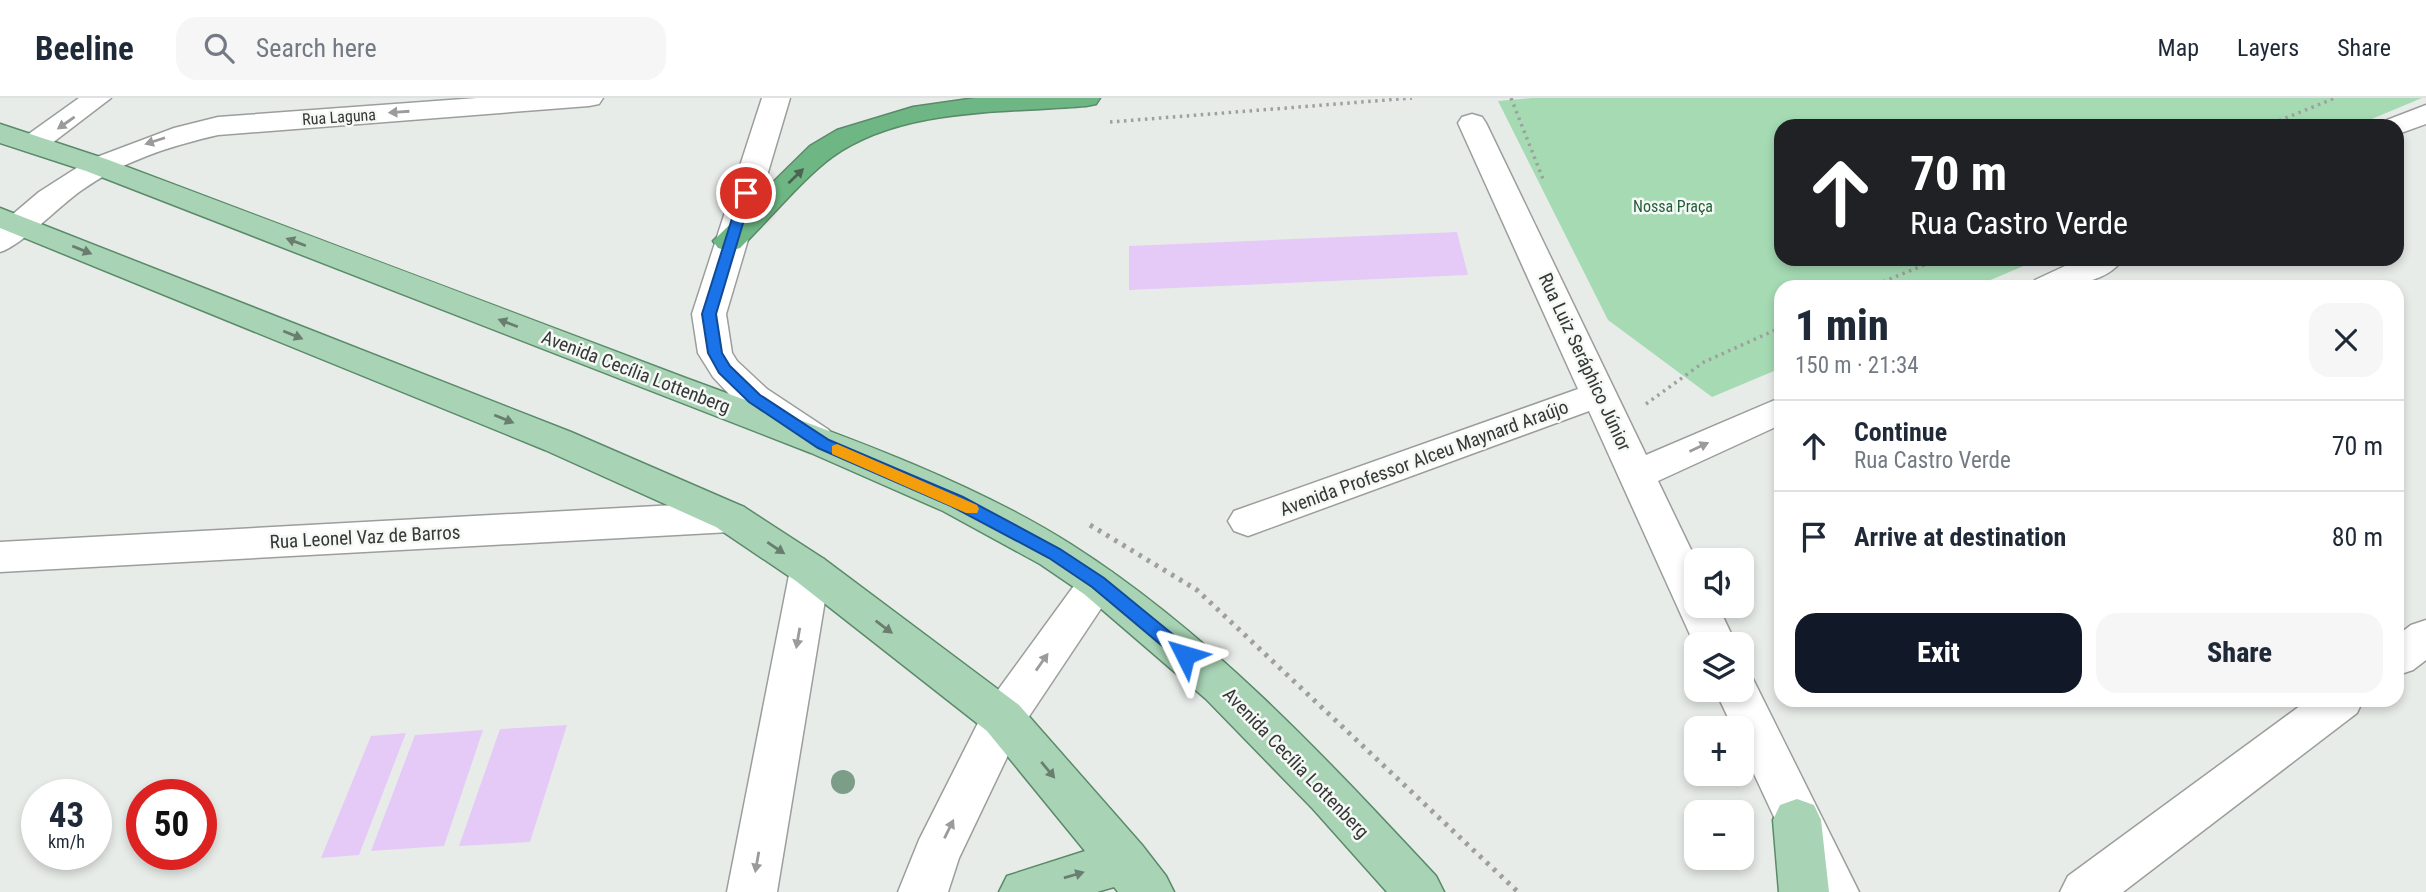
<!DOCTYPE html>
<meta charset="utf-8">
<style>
body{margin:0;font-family:"Roboto Condensed",sans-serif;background:#f6f6f7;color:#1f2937;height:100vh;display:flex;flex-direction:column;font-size:26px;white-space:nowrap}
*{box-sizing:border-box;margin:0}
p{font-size:23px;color:#747a83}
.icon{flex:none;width:38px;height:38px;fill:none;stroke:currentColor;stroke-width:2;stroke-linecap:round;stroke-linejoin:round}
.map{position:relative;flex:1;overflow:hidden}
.sheet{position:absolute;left:1774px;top:182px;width:630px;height:427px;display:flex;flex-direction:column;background:#fff;border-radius:21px;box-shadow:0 4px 10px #0003}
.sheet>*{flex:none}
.guide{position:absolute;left:1774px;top:21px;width:630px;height:147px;border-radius:21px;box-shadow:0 4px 10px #0003;background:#202124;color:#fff;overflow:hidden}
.controls{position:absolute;left:1684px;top:450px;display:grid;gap:14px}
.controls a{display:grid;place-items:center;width:70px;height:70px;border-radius:14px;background:#fff;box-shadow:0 4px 10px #0003;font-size:35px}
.speed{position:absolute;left:21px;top:681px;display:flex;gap:14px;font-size:35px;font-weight:700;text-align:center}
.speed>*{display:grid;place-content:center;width:91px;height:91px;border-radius:50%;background:#fff;box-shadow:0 4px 10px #0003;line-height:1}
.speed small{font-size:18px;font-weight:400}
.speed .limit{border:10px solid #d22;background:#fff;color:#111}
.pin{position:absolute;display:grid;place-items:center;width:60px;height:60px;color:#fff;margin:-30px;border:4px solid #fff;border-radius:50%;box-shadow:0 2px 7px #0007}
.me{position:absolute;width:77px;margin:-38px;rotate:310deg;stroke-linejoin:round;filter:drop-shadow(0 0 5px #0008)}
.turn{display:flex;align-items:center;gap:24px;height:147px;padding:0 21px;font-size:32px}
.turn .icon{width:91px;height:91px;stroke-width:2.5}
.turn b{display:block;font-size:49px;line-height:60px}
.round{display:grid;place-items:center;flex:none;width:74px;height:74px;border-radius:21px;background:#f6f6f7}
.headline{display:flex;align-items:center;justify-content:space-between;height:119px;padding:0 21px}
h1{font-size:42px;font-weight:800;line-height:52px}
.button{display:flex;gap:14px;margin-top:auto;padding:14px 21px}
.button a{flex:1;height:80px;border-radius:21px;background:#111827;color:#fff;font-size:28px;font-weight:800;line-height:80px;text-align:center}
.button a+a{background:#f6f6f7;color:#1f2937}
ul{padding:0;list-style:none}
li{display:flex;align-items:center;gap:21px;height:91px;padding:0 21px;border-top:2px solid #e0e1e3}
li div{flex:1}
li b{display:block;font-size:26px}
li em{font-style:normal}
header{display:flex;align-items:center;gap:42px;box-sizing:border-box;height:98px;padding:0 35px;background:#fff;border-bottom:2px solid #e0e1e3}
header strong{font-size:33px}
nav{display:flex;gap:38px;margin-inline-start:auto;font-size:24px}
.search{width:490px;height:63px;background:#f6f6f7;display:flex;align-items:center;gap:18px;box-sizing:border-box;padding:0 24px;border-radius:21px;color:#747a83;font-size:26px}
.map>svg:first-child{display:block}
.green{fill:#a5dab3}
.building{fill:#e5caf8}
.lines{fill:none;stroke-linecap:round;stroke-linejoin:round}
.minor-casing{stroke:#9b9e9c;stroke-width:3}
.major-casing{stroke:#5a8a69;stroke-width:3}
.highway-casing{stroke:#5a8a69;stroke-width:3}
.path-far1{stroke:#9ea09e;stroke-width:3.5;stroke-dasharray:2.5 4.5;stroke-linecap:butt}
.path{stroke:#9ea09e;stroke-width:5;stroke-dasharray:3.5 6;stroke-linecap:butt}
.minor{fill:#fff;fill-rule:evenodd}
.major{fill:#a8d4b5;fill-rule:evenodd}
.highway{fill:#6eb784;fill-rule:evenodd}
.tree{fill:#7c9e88}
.oneway{fill:#9a9b9a}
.oneway2{fill:#4a6451}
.oneway3{fill:#697e6f}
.route{fill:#1a73e8;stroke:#114b97;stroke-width:2}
.slow{fill:#f59e0b}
.labels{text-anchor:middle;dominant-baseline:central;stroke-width:5;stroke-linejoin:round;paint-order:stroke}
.far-street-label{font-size:16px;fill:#363736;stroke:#f5f9f6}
.far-park-label{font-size:16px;fill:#245e38;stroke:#f5f9f6}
.street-label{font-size:19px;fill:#363736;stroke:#f5f9f6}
</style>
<header>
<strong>Beeline</strong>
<div class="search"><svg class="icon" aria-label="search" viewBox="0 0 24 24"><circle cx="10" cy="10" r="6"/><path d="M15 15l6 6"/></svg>Search here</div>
<nav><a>Map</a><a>Layers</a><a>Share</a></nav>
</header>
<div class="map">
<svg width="2426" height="794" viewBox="0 0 2426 794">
<rect width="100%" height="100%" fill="#e8ece9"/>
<!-- green -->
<path class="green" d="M1532,0H2422L2355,28H1782V161H2040L1974,189H1782L1781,270L1712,299L1608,222L1498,3Z"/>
<!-- building -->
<path class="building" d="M1457,134L1468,177L1129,192V148Z
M567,627L530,744L459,748L500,631Z
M483,632L444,748L371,753L415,637Z
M406,635L359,757L321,760L371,638Z"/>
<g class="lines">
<!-- minor casing -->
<g class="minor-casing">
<path id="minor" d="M79,0H111L43,52L33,55L23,52L18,46L23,40Z
M477,0H603L599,6L589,8L218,37C170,48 123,63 82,92C60,107 21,148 0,154V127L39,94L89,62L174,30L218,19Z
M762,0H790L726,216L732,255L737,263L767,291L829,332L835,341L829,350L816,354L803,350L741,309L713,279L698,255L692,216Z
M2426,7V26L2398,36V28H2383L2387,22Z
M1472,16L1482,19L1486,25L1646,357L1782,299V326L1658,383L1696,462V508H1718L1736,546H1696V550L1589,313L1248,438L1234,433L1228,423L1234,413L1578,291L1458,25L1462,19Z
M2080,161H2123C2105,188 2059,189 2031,189L2035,182Z
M730,404L744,409L750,419L744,429L730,434L0,474V444Z
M810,456L824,461L830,472L777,794H727L790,472L796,461Z
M1098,469L1112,474L1118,485L1020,632L959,760L948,794H898L919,742L987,607L1084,474Z
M2426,522V562L2413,572L2398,577V537L2411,527Z
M1741,575L1752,579L1859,794H1809L1741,648V630H1733L1715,592H1741Z
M2308,602H2363L2357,615L2123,794H2060L2068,778Z"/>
</g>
<!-- major casing -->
<g class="major-casing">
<path id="major" d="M0,26L106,61C299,133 491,206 683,279C809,326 959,375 1072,447C1210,535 1325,659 1436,778L1444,794H1387L1313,711L1206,601L1084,496L1040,466L943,413L811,355L86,73L0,45Z
M0,110L571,334L744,409L824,461L1019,607L1142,747L1166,778L1174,794H1118L1114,789L1097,794H999L1007,778L1085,753L987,633L796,483L716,429L545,352L0,130Z
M1797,701L1814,707L1821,722L1829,794H1779L1773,722L1780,707Z"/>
</g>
<!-- highway casing -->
<g class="highway-casing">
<path id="highway" d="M976,0H1100L1096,6L1086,8C1004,15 902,9 832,59C803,80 767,124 740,150L729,153L718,150L713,143L810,48L837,32L913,9Z"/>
</g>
<!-- path-far1 -->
<path class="path-far1" d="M1511,0L1543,81
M1110,24L1412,0
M2266,28L2335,0
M1870,189L1939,161
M1646,306L1704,264L1782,229"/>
<!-- path -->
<path class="path" d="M1090,427L1197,492L1518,794"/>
<!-- minor -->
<use href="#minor" class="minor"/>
<!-- major -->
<use href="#major" class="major"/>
<!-- highway -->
<use href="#highway" class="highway"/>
</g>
<!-- trees -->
<circle class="tree" cx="843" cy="684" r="12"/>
<!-- one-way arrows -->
<defs><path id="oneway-solid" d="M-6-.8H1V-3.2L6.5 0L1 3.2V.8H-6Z" transform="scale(1.75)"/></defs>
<g class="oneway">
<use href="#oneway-solid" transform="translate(399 14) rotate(176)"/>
<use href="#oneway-solid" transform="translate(66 25) rotate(145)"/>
<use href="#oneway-solid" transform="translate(155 43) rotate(162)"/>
<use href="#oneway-solid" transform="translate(1699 349) rotate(-25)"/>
<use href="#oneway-solid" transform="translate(798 540) rotate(100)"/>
<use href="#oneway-solid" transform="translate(1042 564) rotate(-55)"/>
<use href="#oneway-solid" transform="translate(949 731) rotate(-64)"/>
<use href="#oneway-solid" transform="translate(757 764) rotate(100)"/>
</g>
<use class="oneway2" href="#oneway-solid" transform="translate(796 78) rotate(-44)"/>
<g class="oneway3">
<use href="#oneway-solid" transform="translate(296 144) rotate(-159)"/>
<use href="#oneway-solid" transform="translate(82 152) rotate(22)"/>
<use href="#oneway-solid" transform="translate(508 225) rotate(-159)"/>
<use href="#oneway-solid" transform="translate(293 237) rotate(22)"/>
<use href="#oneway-solid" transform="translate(504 321) rotate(22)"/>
<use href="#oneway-solid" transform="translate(776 450) rotate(34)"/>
<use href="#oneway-solid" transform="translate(884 529) rotate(37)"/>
<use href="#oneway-solid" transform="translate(1048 672) rotate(50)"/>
<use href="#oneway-solid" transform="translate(1074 777) rotate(-16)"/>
</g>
<!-- route -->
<path class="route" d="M741,92L752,95L716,216L722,255L730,268L760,297L829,342L963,399L1060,451L1104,480L1192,552L1194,557L1192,562H1179L1092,489L1049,460L951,408L818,350L749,304L719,275L708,255L702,216Z"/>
<!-- slow -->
<path class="slow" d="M837,346L977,407L979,411L977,415H966L832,356V348Z"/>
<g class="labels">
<!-- far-street labels -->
<g class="far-street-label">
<text transform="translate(339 19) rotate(-4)">Rua Laguna</text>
</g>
<!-- far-park labels -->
<g class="far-park-label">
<text x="1673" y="108">Nossa Praça</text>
</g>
<!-- street labels -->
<g class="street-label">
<text transform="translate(1585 264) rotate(65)">Rua Luiz Seráphico Júnior</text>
<text transform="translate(636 274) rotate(21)">Avenida Cecília Lottenberg</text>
<text transform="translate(1424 360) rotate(-20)">Avenida Professor Alceu Maynard Araújo</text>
<text transform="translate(365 439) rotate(-3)">Rua Leonel Vaz de Barros</text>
<text transform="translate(1296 665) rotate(46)">Avenida Cecília Lottenberg</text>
</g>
</g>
</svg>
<div class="controls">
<a><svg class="icon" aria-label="sound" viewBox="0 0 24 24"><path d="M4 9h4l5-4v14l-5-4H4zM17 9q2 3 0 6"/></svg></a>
<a><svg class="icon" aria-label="layers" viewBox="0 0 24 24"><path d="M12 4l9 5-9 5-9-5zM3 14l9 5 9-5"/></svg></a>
<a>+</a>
<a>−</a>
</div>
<div class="speed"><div>43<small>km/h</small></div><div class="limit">50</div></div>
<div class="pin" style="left:746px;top:95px;background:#d93025"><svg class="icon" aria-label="arrive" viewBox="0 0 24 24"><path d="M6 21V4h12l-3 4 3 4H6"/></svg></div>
<svg class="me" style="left:1185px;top:557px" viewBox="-20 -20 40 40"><path d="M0-17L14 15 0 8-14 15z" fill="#1a73e8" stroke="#fff" stroke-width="4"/></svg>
<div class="guide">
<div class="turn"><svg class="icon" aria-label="ahead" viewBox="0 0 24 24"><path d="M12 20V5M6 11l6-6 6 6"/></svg><div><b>70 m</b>Rua Castro Verde</div></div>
</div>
<section class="sheet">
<div class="headline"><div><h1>1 min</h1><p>150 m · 21:34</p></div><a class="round"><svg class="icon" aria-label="close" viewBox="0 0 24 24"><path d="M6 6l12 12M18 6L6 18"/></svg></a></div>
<ul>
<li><svg class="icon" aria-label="ahead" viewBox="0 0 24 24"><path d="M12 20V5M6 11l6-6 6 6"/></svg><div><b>Continue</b><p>Rua Castro Verde</p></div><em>70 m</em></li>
<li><svg class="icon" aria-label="arrive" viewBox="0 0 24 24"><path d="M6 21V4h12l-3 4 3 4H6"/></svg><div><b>Arrive at destination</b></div><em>80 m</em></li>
</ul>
<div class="button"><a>Exit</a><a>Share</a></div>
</section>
</div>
